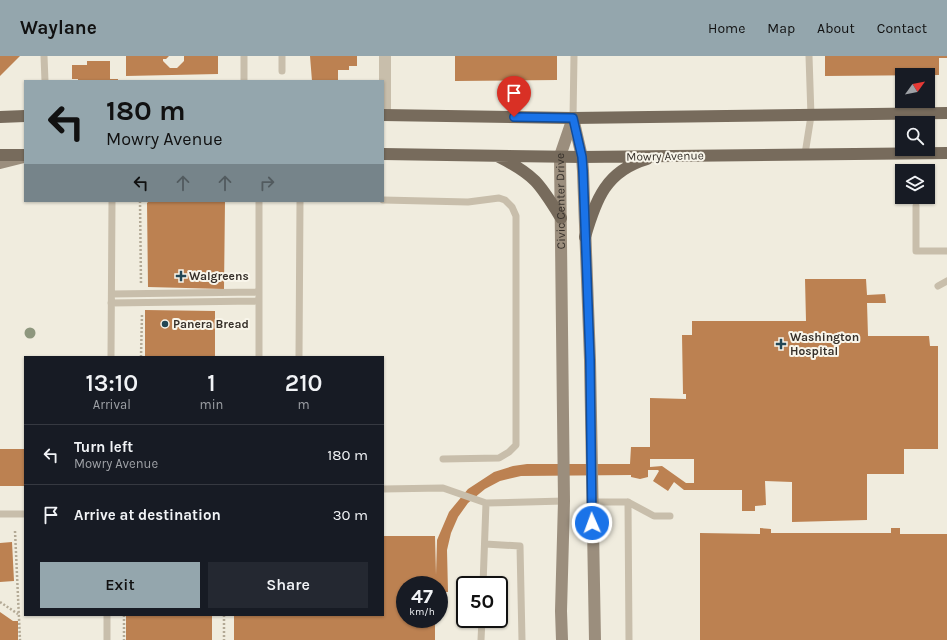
<!DOCTYPE html>
<style>
body{margin:0;font-family:Karla,sans-serif;background:#242831;color:#f1f3f6;height:100vh;display:flex;flex-direction:column;font-size:15px;white-space:nowrap}
*{box-sizing:border-box;margin:0}
p{font-size:13px;color:#9ea1a6}
.icon{flex:none;width:22px;height:22px;fill:none;stroke:currentColor;stroke-width:2;stroke-linecap:round;stroke-linejoin:round}
.map{position:relative;flex:1;overflow:hidden}
.drawer{position:absolute;left:24px;top:300px;width:360px;height:260px;display:flex;flex-direction:column;background:#171b24;border-radius:0px;box-shadow:0 1px 3px #0004}
.drawer>*{flex:none}
.banner{position:absolute;left:24px;top:24px;width:360px;height:122px;border-radius:0px;box-shadow:0 1px 3px #0004;background:#94a6ad;color:#111;overflow:hidden}
.needle{width:26px;rotate:57deg}
.fabs{position:absolute;left:895px;top:12px;display:grid;gap:8px}
.fabs a{display:grid;place-items:center;width:40px;height:40px;border-radius:0px;background:#171b24;box-shadow:0 1px 3px #0004;font-size:20px}
.speed{position:absolute;left:396px;top:520px;display:flex;gap:8px;font-size:20px;font-weight:700;text-align:center}
.speed>*{display:grid;place-content:center;width:52px;height:52px;border-radius:50%;background:#171b24;box-shadow:0 1px 3px #0004;line-height:1}
.speed small{font-size:10px;font-weight:400}
.speed .limit{border:2px solid #111;border-radius:6px;background:#fff;color:#111}
.pin{position:absolute;display:grid;place-items:center;width:34px;height:34px;color:#fff;margin:-41px -17px;border-radius:50% 50% 50% 0;rotate:-45deg;box-shadow:0 0 4px #0007}
.pin .icon{rotate:45deg}
.me{position:absolute;width:44px;margin:-22px;rotate:358deg;stroke-linejoin:round;filter:drop-shadow(0 0 3px #0008)}
.turn{display:flex;align-items:center;gap:14px;height:84px;padding:0 16px;font-size:18px}
.turn .icon{width:52px;height:52px;stroke-width:2.5}
.turn b{display:block;font-size:28px;line-height:34px}
.lanes{display:flex;align-items:center;height:38px;padding:0 16px;background:#0003;justify-content:center;gap:20px;direction:ltr}
.lanes .off{opacity:.35}
.eta{display:flex;justify-content:space-evenly;align-items:center;height:68px;text-align:center}
.eta b{font-size:24px;font-weight:600;line-height:28px}
.action{display:flex;gap:8px;margin-top:auto;padding:8px 16px}
.action a{flex:1;height:46px;border-radius:0px;background:#94a6ad;color:#111;font-size:16px;font-weight:600;line-height:46px;text-align:center}
.action a+a{background:#242831;color:#f1f3f6}
ul{padding:0;list-style:none}
li{display:flex;align-items:center;gap:12px;height:60px;padding:0 16px;border-top:1px solid #363941}
li div{flex:1}
li b{display:block;font-size:15px}
li em{font-style:normal}
header{display:flex;align-items:center;gap:24px;box-sizing:border-box;height:56px;padding:0 20px;background:#94a6ad;color:#111}
header strong{font-size:19px}
nav{display:flex;gap:22px;margin-inline-start:auto;font-size:14px}
.map>svg:first-child{display:block}
.building{fill:#bc8151;fill-rule:evenodd}
.lines{fill:none;stroke-linecap:round;stroke-linejoin:round}
.path{stroke:#b3a995;stroke-width:2.5;stroke-dasharray:2 2;stroke-linecap:butt}
.lane{stroke:#c8beab;stroke-width:7}
.street{stroke:#c8beab;stroke-width:12}
.secondary{stroke:#9b8e7d;stroke-width:12}
.primary{stroke:#776b5c;stroke-width:12}
.tree{fill:#8e977e}
.route-casing{stroke:#114b97;stroke-width:10}
.route{stroke:#1a73e8;stroke-width:7}
.poi-dot{fill:#234754;stroke:#f8f5ea;stroke-width:1.5}
.labels{text-anchor:middle;dominant-baseline:central;stroke-width:4;stroke-linejoin:round;paint-order:stroke}
.street-label{font-size:12px;fill:#36302a;stroke:#f8f5ea}
.poi-label{font-size:12px;font-weight:bold;fill:#36302a;stroke:#f8f5ea;text-anchor:start}
</style>
<header>
<strong>Waylane</strong>
<nav><a>Home</a><a>Map</a><a>About</a><a>Contact</a></nav>
</header>
<div class="map">
<svg width="947" height="584" viewBox="0 0 947 584">
<rect width="100%" height="100%" fill="#f0ecde"/>
<!-- building -->
<path class="building" d="M0,0H20L0,20Z
M126,0H169L166,3H163V5L170,12H177L184,5V0H218V18L126,20Z
M310,0H357V10H349V14H338V25H312Z
M455,0H557V24L455,25Z
M825,0H947V2H939V19L825,20Z
M87,5H110V23H118V25H78V23H72V9H87Z
M149,145H225L224,233L148,231L147,147Z
M805,223H866L867,239L885,238L886,247H867L868,280H929L930,290H938V393H904V418H867V464L792,466V426L765,425L766,449L755,450V455H742V434H684L674,426L668,435L653,425L659,415L658,414H648V421L640,423L631,421V419L521,420L500,425L485,433L468,447L458,461L451,477L447,494L448,536H439V529H405V563H435V584H234V559H383V480H435L436,519L437,484L449,456L468,433L494,416L513,410L527,408H630L631,391H650V342L686,343V338H683L682,279H692V265H806ZM650,403H694V427H686L662,410L650,411Z
M145,254L215,255V301L145,300Z
M0,393H25V430H0Z
M760,472L771,473V477H891V472H900V478H947V584H700V477L760,478Z
M12,486L14,525L0,526V487Z
M0,556L13,565H18V584H0Z
M126,559H212V584H126Z"/>
<g class="lines">
<!-- path -->
<path class="path" d="M140,145L141,228
M141,301L142,258
M15,475L20,584
M0,546L18,558
M124,559V584
M224,559V584"/>
<!-- lane -->
<path class="lane" d="M44,0L45,25
M244,0V25
M282,15V0
M573,62L574,0
M805,98L811,60L809,0
M383,144L468,146L499,142L505,144L512,151L516,160V389L509,396L499,402L443,403
M916,150V195H947
M938,230L947,225
M112,238L259,236
M111,247L259,245
M111,301L112,145
M259,301V145
M299,301L300,145
M383,433L443,432L486,447L564,445
M591,446H628L629,584
M628,446L654,460H670
M0,458H25
M485,488L520,490L522,584
M483,529L486,447
M107,559V584
M481,584L482,563"/>
<!-- street -->
<path class="street" d="M385,0V59"/>
<!-- secondary -->
<g class="secondary">
<path d="M573,62L582,101L583,115L590,304L595,584"/>
<path d="M0,107L24,101"/>
<path id="s1" d="M562,584L561,555L564,445L560,100L573,62"/>
</g>
<!-- primary -->
<path class="primary" d="M383,59L573,62L947,57
M0,61L25,60
M383,98L582,101L947,97
M0,99H25
M499,101C535,119 540,128 561,162
M585,181C596,143 606,115 647,103"/>
</g>
<!-- trees -->
<circle class="tree" cx="30" cy="277" r="5.5"/>
<g class="lines">
<!-- route casing -->
<g class="route-casing">
<path id="route" d="M514,61L573,62L582,101L583,115L590,304L592,467"/>
</g>
<!-- route -->
<use href="#route" class="route"/>
</g>
<!-- markers -->
<g class="poi-dot">
<path d="M179 214h4v4h4v4h-4v4h-4v-4h-4v-4h4z"/>
<circle cx="165" cy="268" r="4"/>
<path d="M779 282h4v4h4v4h-4v4h-4v-4h-4v-4h4z"/>
</g>
<g class="labels">
<!-- street labels -->
<g class="street-label">
<text transform="translate(665 100) rotate(-1)">Mowry Avenue</text>
<text stroke="none"><textPath href="#s1" startOffset="439">Civic Center Drive</textPath></text>
</g>
<!-- poi labels -->
<g class="poi-label">
<text x="189" y="220">Walgreens</text>
<text x="173" y="268">Panera Bread</text>
<text x="790" y="281">Washington<tspan x="790" dy="14">Hospital</tspan></text>
</g>
</g>
</svg>
<div class="fabs">
<a><svg class="needle" viewBox="-14 -14 28 28"><path d="M0-13l5 13h-10z" fill="#e53935"/><path d="M0 13l5-13h-10z" fill="#9ea1a6"/></svg></a>
<a><svg class="icon" aria-label="search" viewBox="0 0 24 24"><circle cx="10" cy="10" r="6"/><path d="M15 15l6 6"/></svg></a>
<a><svg class="icon" aria-label="layers" viewBox="0 0 24 24"><path d="M12 4l9 5-9 5-9-5zM3 14l9 5 9-5"/></svg></a>
</div>
<div class="speed"><div>47<small>km/h</small></div><div class="limit">50</div></div>
<div class="pin" style="left:514px;top:61px;background:#d93025"><svg class="icon" aria-label="arrive" viewBox="0 0 24 24"><path d="M6 21V4h12l-3 4 3 4H6"/></svg></div>
<svg class="me" style="left:592px;top:467px" viewBox="-20 -20 40 40"><circle r="17" fill="#1a73e8" stroke="#fff" stroke-width="3"/><path d="M0-11L8 9 0 5-8 9z" fill="#fff"/></svg>
<div class="banner">
<div class="turn"><svg class="icon" aria-label="left" viewBox="0 0 24 24"><path d="M17 20v-9H6M10 6l-5 5 5 5"/></svg><div><b>180 m</b>Mowry Avenue</div></div>
<div class="lanes"><svg class="icon" aria-label="left" viewBox="0 0 24 24"><path d="M17 20v-9H6M10 6l-5 5 5 5"/></svg><svg class="icon off" aria-label="ahead" viewBox="0 0 24 24"><path d="M12 20V5M6 11l6-6 6 6"/></svg><svg class="icon off" aria-label="ahead" viewBox="0 0 24 24"><path d="M12 20V5M6 11l6-6 6 6"/></svg><svg class="icon off" aria-label="right" viewBox="0 0 24 24"><path d="M7 20v-9h11M14 6l5 5-5 5"/></svg></div>
</div>
<section class="drawer">
<div class="eta">
<div><b>13:10</b><p>Arrival</p></div>
<div><b>1</b><p>min</p></div>
<div><b>210</b><p>m</p></div>
</div>
<ul>
<li><svg class="icon" aria-label="left" viewBox="0 0 24 24"><path d="M17 20v-9H6M10 6l-5 5 5 5"/></svg><div><b>Turn left</b><p>Mowry Avenue</p></div><em>180 m</em></li>
<li><svg class="icon" aria-label="arrive" viewBox="0 0 24 24"><path d="M6 21V4h12l-3 4 3 4H6"/></svg><div><b>Arrive at destination</b></div><em>30 m</em></li>
</ul>
<div class="action"><a>Exit</a><a>Share</a></div>
</section>
</div>
